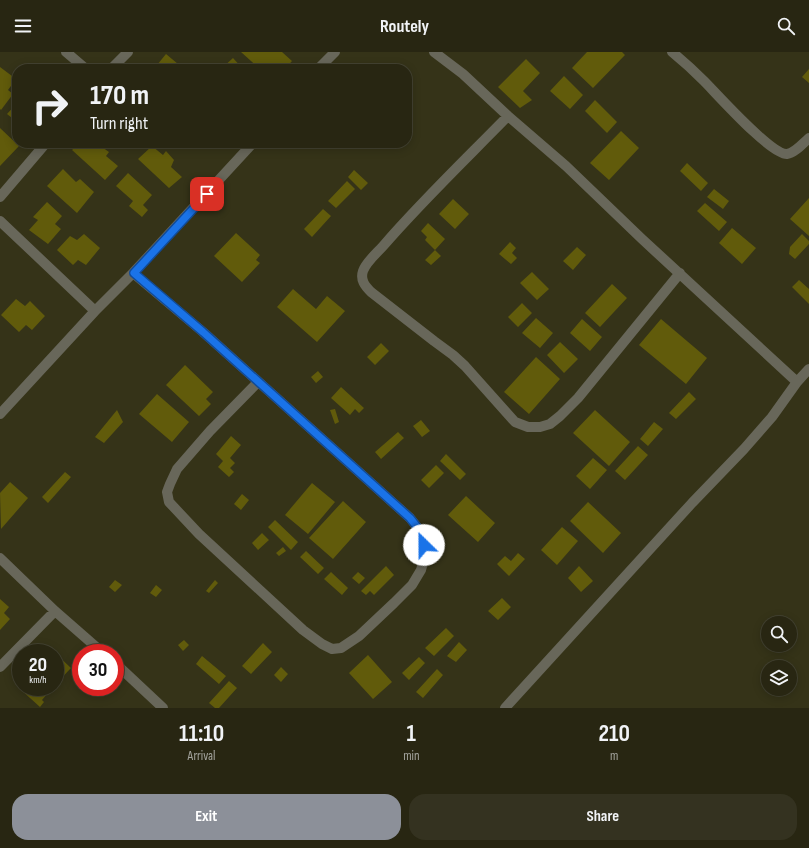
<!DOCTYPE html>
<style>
body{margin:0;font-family:"Sofia Sans Condensed",sans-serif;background:#343220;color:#f1f3f6;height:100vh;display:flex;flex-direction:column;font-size:15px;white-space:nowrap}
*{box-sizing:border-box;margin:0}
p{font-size:13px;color:#a5a59f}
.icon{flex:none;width:22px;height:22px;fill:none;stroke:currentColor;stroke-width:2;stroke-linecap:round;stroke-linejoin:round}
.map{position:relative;height:656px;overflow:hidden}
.side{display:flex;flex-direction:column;background:#282612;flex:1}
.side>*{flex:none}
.banner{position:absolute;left:12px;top:12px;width:400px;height:84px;border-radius:16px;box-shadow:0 2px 10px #0003,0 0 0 1px #444332;background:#282612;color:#f1f3f6;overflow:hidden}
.buttons{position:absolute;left:761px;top:564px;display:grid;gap:8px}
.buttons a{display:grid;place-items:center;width:36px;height:36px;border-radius:50%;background:#282612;box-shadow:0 2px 10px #0003,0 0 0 1px #444332;font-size:20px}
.speed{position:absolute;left:12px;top:592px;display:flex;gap:8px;font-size:20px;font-weight:700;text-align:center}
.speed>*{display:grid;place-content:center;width:52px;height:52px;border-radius:50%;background:#282612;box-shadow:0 2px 10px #0003,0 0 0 1px #444332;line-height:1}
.speed small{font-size:10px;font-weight:400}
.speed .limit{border:6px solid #d22;background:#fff;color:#111}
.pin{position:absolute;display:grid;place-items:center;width:34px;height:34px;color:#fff;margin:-17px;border-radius:8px;box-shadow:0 2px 6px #0006}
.me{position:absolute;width:44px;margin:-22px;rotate:337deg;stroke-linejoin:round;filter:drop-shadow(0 0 3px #0008)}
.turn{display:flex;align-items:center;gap:14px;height:84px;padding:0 12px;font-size:18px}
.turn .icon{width:52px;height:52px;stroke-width:2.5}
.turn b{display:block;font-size:28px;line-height:34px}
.eta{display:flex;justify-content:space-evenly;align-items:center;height:68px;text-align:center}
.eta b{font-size:24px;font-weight:700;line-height:28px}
.action{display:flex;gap:8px;margin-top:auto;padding:8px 12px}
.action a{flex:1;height:46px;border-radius:16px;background:#8c9099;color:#fff;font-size:16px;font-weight:700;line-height:46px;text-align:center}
.action a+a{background:#343220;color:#f1f3f6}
header{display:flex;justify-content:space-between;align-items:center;height:52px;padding:0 12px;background:#282612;font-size:18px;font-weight:700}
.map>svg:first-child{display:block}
.building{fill:#615b0b}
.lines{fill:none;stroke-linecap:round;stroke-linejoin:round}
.minor{stroke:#68675a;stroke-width:10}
.route-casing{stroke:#114b97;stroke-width:10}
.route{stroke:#1a73e8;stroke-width:7}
</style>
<header><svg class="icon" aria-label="menu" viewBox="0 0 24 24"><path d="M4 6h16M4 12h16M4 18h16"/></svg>Routely<svg class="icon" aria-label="search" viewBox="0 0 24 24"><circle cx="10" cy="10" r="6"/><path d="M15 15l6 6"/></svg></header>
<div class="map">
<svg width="809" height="656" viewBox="0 0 809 656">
<rect width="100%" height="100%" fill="#353318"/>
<!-- building -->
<path class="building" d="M241,0H282L292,9L285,17H260Z
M587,0H622L625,3L593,36L572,16Z
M166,2L178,12L176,17H162L157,13Z
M233,6L243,17H221Z
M526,7L540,21L523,39L532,48L520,56L498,35Z
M0,15L16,27L8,38L13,42L1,58L0,57Z
M809,17V31L802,25Z
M564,24L583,43L570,57L550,39Z
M595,48L617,70L607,81L585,59Z
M17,51V70L7,62Z
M0,76L19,94L0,114Z
M621,79L639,96L609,128L590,111Z
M79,91H87L95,97L99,93L109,100L106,104L118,114L105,128L72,98Z
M152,94L163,103L166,99L174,108L171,115L182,125L169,136L138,107Z
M687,111L708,131L701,139L680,119Z
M63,117L76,130L80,127L94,140L77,161L47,134Z
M354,118L368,131L361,138L348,125Z
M128,121L152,143L143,153L148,158L142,165L129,154L133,149L116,134Z
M347,129L355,137L336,156L328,149Z
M714,137L729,149L723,157L707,145Z
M809,146V184L790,167Z
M453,147L469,162L455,177L439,162Z
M47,150L62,164L55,172L61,177L48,192L29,178L38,168L33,165Z
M705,151L727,170L719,179L697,159Z
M323,157L331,164L312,185L304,177Z
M428,171L445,187L435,198L425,188L427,185L421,179Z
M732,176L756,196L742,212L719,191Z
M236,181L260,203L256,208L260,211L242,230L214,204Z
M84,182L100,196L86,213L78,208L73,213L57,198L70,184L77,188Z
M802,182L809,189V192L795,207L789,202L790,195Z
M510,190L516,196L512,201L517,206L511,212L499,202Z
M577,195L586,203L573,218L563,209Z
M435,198L441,204L431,213L425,208Z
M532,220L549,237L537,248L520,231Z
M799,228L809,237V252L792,235Z
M612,232L627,246L600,275L585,261Z
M293,237L316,257L327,244L345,259L317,290L277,255Z
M16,247L25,254L30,249L45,264L32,278L26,273L19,280L1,263Z
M522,251L532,261L518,275L508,265Z
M536,266L553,281L540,296L522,281Z
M582,267L602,285L590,299L570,281Z
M661,267L707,306L686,332L639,293Z
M560,290L578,307L564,321L547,303Z
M381,291L389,299L375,313L367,305Z
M536,305L560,327L529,362L504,340Z
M185,313L213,340L206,347L211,352L199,364L166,333Z
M318,319L323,325L316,331L311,325Z
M341,335L364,356L359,361L355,357L350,363L331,346Z
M689,340L696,347L676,367L669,361Z
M157,342L189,370L172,390L139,362Z
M335,357L339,370L335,372L330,358Z
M117,358L123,370L104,391L95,385Z
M595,358L630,390L609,414L573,381Z
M421,368L430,379L422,385L413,374Z
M654,370L663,377L648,394L640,387Z
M398,380L404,386L381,407L375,400Z
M231,384L241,393L230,406L235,411L230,416L234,420L229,425L218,415L223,409L216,402Z
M638,394L648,403L625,428L615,419Z
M446,402L466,422L460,428L440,409Z
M593,406L607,418L590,437L576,424Z
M436,413L444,421L429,436L421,428Z
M65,420L71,425L48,451L42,445Z
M10,430L28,446L1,477L0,441Z
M312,431L335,450L308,482L285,463Z
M242,442L249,448L241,458L234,452Z
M466,444L495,471L478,490L448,463Z
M343,449L366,470L333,507L309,486Z
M588,450L621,481L603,501L570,469Z
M275,468L298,490L291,498L268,475Z
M562,475L578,489L557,513L541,498Z
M262,481L269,488L258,498L252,491Z
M283,495L286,499L279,504L276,501Z
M306,499L324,516L318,522L300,505Z
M518,501L525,507L509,524L497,512L505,504L511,509Z
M386,514L394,523L374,543L370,539L366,543L361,539Z
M579,514L593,529L581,540L568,526Z
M331,520L348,536L342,543L324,527Z
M358,520L365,526L359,532L352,526Z
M115,528L122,533L115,540L109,535Z
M215,528L218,531L209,541L206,539Z
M156,533L162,538L156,545L150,541Z
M502,546L511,555L498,568L488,559Z
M0,547L9,555L4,561L10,567L0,578Z
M446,576L454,584L434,604L425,596Z
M184,588L189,593L183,599L178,593Z
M459,590L467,598L456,610L447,604Z
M263,591L272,600L251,622L242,614Z
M55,601L71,616L55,633Z
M368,603L392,630L373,647L349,621Z
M202,604L226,624L219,632L196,612Z
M419,605L425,611L409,628L402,621Z
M281,615L288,622L281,630L274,623Z
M437,617L443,623L423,646L416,640Z
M229,629L237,636L219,656H215L209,651Z
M22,635H53L42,648L44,650L40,655L20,637Z"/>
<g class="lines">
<!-- minor -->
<path class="minor" d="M66,0L86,17
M434,0L463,22L508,64L566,114L642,187L797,330
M672,0C683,9 694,19 704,29C717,42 771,103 787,102C795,101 803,91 809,86
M111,17L128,0
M318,17L335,0
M508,64C467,106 422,149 384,193C377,201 366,210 363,219C360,228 365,234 371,240L434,289L453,303L465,314L515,370L528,375H540L550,372L560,364L578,346L680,221
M0,145L46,91
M0,169L95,259
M133,221L203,280L410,466L421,480L424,493V507L421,518L412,533L394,551L359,584L341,596L332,597L322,592L303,578L199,482L169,450L167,440L170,432L177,417L210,379L258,330
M0,362L95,259L133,221L253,91
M0,506L55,559L103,601
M115,611L163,656
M0,615L55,559
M505,656L692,451L744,397L772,365L797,330L809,317"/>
</g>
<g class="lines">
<!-- route casing -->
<g class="route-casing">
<path id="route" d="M207,142L134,221L203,280L410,466L421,480L424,493"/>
</g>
<!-- route -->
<use href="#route" class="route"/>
</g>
</svg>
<div class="buttons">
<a><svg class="icon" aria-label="search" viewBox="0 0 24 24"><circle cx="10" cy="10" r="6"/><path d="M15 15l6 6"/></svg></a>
<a><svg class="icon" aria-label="layers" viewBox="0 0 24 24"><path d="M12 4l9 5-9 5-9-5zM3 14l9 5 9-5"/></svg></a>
</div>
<div class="speed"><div>20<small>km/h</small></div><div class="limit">30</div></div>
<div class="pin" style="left:207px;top:142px;background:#d93025"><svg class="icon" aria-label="arrive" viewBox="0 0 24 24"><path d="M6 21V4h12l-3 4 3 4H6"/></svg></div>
<svg class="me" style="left:424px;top:493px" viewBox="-20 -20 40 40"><circle r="19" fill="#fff"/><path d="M0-13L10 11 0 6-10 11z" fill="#1a73e8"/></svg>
<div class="banner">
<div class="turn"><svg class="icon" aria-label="right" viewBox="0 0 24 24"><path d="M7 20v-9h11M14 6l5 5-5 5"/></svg><div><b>170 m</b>Turn right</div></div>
</div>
</div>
<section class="side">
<div class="eta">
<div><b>11:10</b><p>Arrival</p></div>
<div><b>1</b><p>min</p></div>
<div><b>210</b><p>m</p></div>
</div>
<div class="action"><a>Exit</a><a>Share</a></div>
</section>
